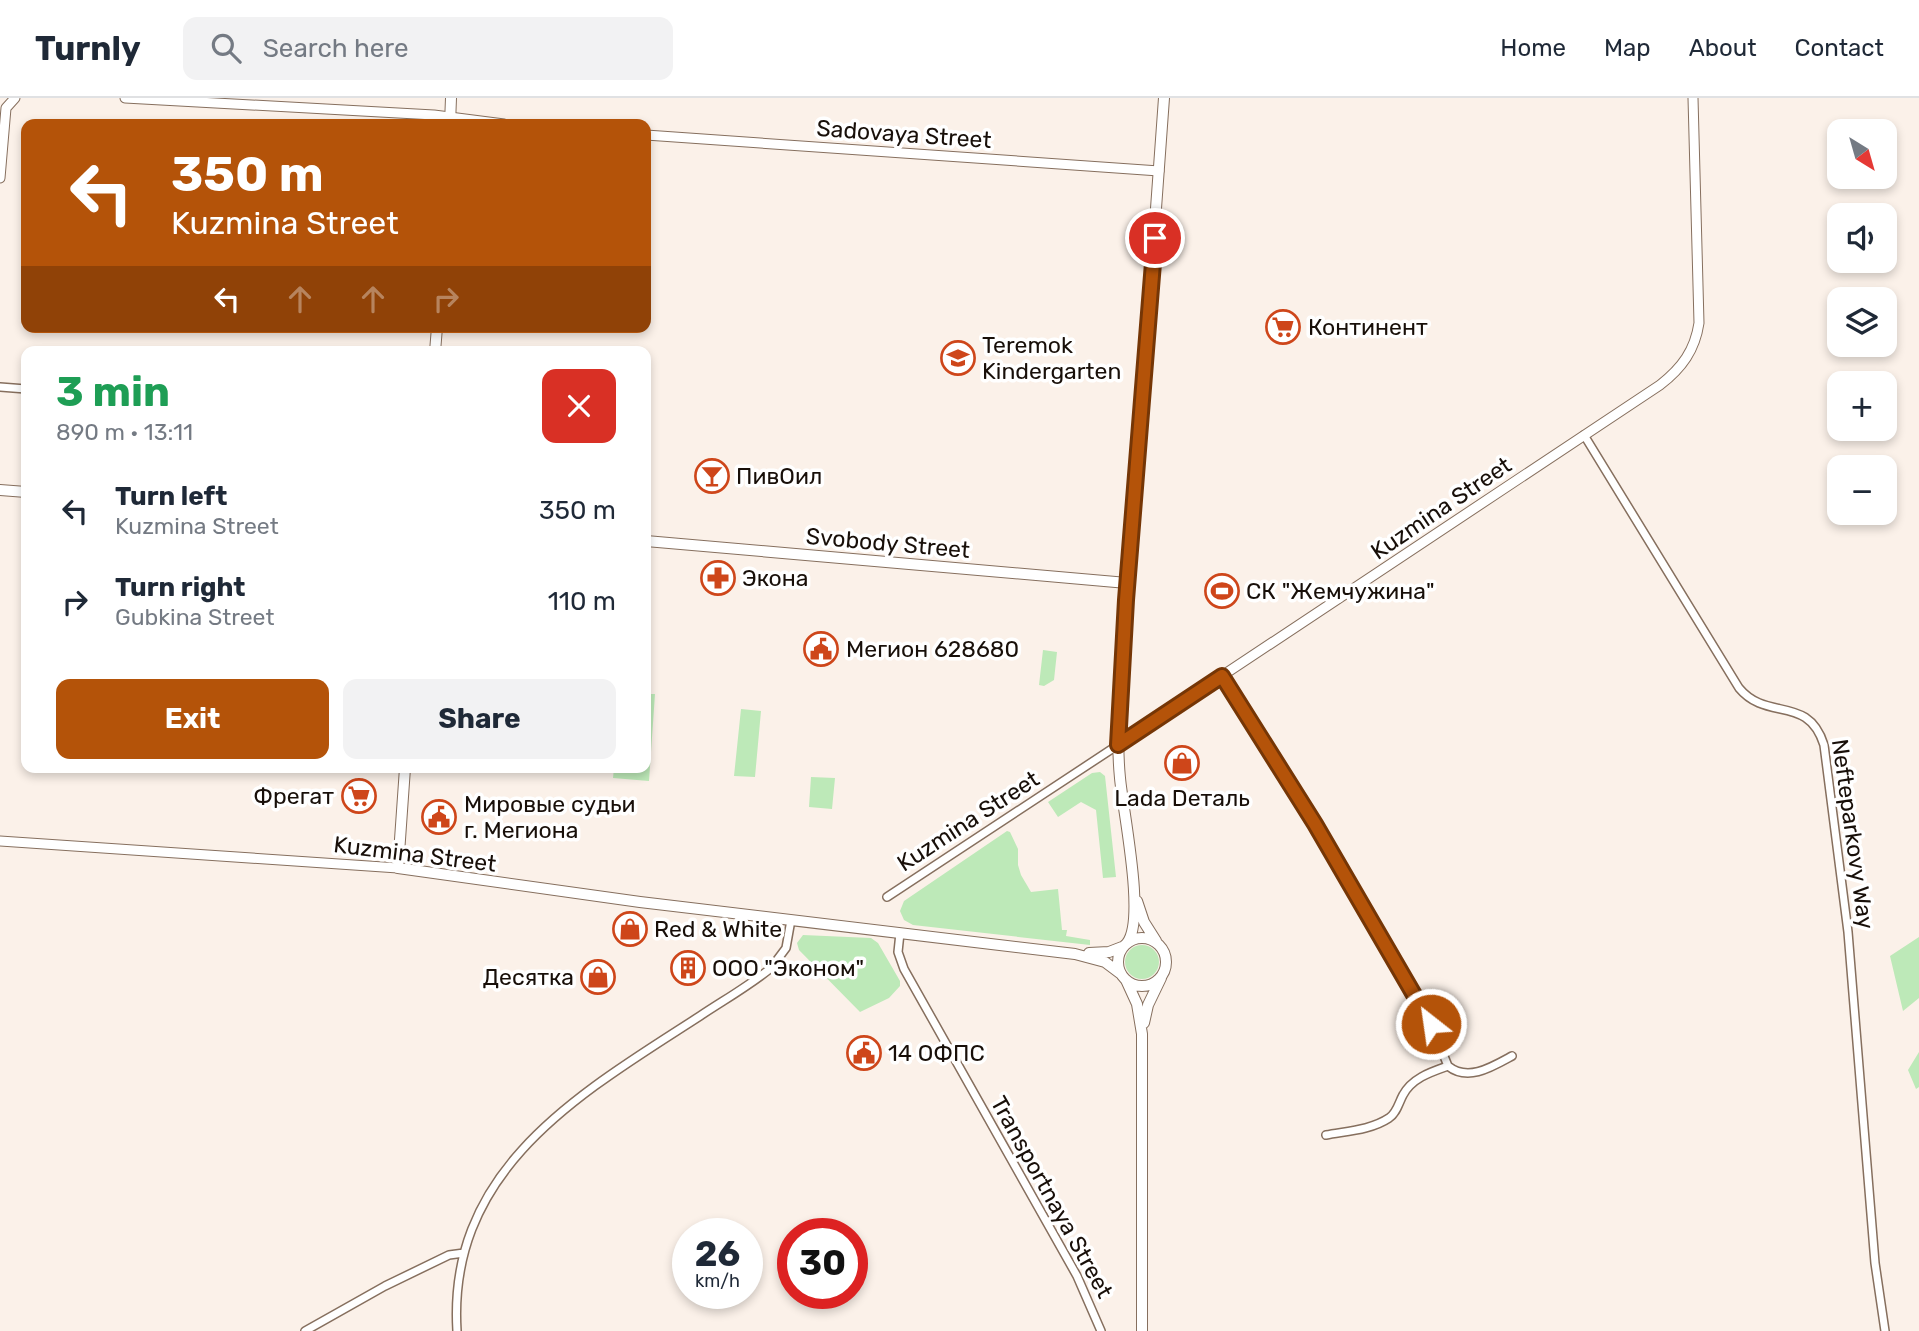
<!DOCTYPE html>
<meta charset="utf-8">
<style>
body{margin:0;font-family:Rubik,sans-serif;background:#f2f2f3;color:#1f2937;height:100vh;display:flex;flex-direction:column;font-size:26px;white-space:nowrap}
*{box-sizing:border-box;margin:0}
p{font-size:23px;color:#747a83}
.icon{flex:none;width:38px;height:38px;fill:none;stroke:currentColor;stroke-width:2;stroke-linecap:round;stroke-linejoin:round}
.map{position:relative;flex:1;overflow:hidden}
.side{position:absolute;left:21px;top:248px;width:630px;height:427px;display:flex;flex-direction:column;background:#fff;border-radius:14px;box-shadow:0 4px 10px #0003}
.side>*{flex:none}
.banner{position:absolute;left:21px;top:21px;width:630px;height:214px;border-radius:14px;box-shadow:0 4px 10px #0003;background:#b45309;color:#fff;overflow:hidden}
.needle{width:46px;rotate:143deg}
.buttons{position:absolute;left:1827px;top:21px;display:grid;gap:14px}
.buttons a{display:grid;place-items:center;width:70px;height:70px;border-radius:14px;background:#fff;box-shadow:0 4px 10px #0003;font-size:35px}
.speed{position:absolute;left:672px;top:1120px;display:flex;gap:14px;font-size:35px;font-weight:700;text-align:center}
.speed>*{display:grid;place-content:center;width:91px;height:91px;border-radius:50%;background:#fff;box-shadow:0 4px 10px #0003;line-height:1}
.speed small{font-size:18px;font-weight:400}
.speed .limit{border:10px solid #d22;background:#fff;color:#111}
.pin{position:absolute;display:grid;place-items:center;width:60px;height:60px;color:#fff;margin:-30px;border:4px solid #fff;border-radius:50%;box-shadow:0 2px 7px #0007}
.me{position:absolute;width:77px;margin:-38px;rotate:330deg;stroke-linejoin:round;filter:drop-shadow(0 0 5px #0008)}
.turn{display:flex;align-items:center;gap:24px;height:147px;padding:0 35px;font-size:32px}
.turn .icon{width:91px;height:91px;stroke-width:2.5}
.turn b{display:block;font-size:49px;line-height:60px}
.lanes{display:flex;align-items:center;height:66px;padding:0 35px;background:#0003;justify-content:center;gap:35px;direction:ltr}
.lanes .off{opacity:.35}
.round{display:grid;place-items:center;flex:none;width:74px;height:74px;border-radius:14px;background:#f2f2f3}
.summary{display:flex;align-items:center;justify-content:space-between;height:119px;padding:0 35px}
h1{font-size:42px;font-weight:700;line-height:52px;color:#1e9e55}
.primary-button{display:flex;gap:14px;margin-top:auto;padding:14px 35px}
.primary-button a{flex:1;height:80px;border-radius:14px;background:#b45309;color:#fff;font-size:28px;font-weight:700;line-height:80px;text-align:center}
.primary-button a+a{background:#f2f2f3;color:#1f2937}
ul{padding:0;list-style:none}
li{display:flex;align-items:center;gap:21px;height:91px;padding:0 35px}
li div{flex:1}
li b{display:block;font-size:26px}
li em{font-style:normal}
header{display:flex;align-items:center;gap:42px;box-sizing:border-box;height:98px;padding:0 35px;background:#fff;border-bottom:2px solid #e0e1e3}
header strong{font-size:33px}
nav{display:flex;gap:38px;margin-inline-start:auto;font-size:24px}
.search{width:490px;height:63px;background:#f2f2f3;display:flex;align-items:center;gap:18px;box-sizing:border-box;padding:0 24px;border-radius:14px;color:#747a83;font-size:26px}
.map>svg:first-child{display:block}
.green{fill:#bde9b8}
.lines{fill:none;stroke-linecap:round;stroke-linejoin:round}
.minor-casing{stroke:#866f5e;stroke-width:10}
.tertiary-casing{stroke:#866f5e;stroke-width:11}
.secondary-casing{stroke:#866f5e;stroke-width:12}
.minor{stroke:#fff;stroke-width:7}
.tertiary{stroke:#fff;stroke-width:9}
.secondary{stroke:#fff;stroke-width:10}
.route-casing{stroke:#753606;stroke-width:18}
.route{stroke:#b45309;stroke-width:12}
.labels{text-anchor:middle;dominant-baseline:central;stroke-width:7;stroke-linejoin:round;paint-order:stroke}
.street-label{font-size:23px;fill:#180f09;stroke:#fff}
.poi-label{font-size:23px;fill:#180f09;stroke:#fff;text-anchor:start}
</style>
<header>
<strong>Turnly</strong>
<div class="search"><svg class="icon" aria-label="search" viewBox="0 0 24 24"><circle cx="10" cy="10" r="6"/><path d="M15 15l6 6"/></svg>Search here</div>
<nav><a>Home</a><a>Map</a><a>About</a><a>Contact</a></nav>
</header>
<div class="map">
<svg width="1919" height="1233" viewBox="0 0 1919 1233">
<rect width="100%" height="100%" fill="#fbf1e9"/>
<!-- green -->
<path class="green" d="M1043,552L1057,554L1054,582L1044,588L1039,587Z
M646,596H655L649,683L613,680L614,670H646Z
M741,611L761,613L755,679L734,678Z
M1100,674L1105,678L1116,779L1103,780L1096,712L1081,704L1058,719L1048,704L1092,675Z
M811,679L835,680L832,711L809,709Z
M1007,733L1010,734L1018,751V767L1021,777L1031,794L1058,791L1062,832H1067L1066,838L1090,842V847L913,827L904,822L900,813L904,803Z
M803,837L871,840L878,845L900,883V888L889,900L860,914L799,852L797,845Z
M1919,839V900L1903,913L1890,858Z
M1125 864a17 17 0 1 1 34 0a17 17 0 1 1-34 0Z
M1919,954V989L1916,991L1908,972Z"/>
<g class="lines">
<!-- minor casing -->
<g class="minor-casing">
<path id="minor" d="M0,289L26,291
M1584,337L1739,590C1767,624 1808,596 1824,647L1848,834L1875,1165L1885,1233
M1222,578L1315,726L1421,907L1431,926L1448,968
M887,799L1118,647
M900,835L898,854L904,871L1077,1178L1101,1233
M1326,1037C1347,1033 1371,1032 1389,1020C1397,1015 1399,1004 1403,997C1412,980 1431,974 1448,968C1468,984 1492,969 1512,958
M305,1233L385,1188L449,1157L464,1155
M457,1233C447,1070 581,995 700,918C724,902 749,888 771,870L786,850L791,822"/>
</g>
<!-- tertiary casing -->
<g class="tertiary-casing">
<path id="tertiary" d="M125,0L434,17L504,26
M646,37L1159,73
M0,80L6,10L15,0
M1118,647L1660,287C1682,270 1695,252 1699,225L1693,0
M0,743L398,770"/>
</g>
<!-- secondary casing -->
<g class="secondary-casing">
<path id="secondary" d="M450,26L451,0
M435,254L437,229
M0,392L26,394
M646,443L1127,485
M405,670L398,770L640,804L1075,856L1105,864L1121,876
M1137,803L1144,824L1156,843
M1118 864a24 24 0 1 1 48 0a24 24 0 1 1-48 0Z
M1127,845C1146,821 1123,714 1120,680C1118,660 1118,641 1119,621L1164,0
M1089,855L1109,854L1122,849
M1126,882L1137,906L1142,936V1233
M1144,925L1148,907L1161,880"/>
</g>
<!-- minor -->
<use href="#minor" class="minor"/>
<!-- tertiary -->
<use href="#tertiary" class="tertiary"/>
<!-- secondary -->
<use href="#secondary" class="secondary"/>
</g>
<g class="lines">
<!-- route casing -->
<g class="route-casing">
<path id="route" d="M1155,140L1126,502L1118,647L1222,578L1315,726L1431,926"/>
</g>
<!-- route -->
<use href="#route" class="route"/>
</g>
<!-- icons -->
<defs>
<g id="supermarket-ring" transform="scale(1.75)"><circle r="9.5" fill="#fff" stroke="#ce461a" stroke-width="1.5"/><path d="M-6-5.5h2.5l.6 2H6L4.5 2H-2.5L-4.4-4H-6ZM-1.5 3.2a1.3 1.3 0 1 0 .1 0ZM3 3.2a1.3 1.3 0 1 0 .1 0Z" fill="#ce461a"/></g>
<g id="school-ring" transform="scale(1.75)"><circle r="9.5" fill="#fff" stroke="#ce461a" stroke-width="1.5"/><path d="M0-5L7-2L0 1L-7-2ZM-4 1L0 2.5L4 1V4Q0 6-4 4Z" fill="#ce461a"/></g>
<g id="bar-ring" transform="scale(1.75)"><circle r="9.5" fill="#fff" stroke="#ce461a" stroke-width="1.5"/><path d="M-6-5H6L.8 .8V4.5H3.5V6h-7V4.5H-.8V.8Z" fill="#ce461a"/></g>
<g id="pharmacy-ring" transform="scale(1.75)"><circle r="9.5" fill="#fff" stroke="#ce461a" stroke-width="1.5"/><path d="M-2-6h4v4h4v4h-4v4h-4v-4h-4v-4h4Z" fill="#ce461a"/></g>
<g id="stadium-ring" transform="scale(1.75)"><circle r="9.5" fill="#fff" stroke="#ce461a" stroke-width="1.5"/><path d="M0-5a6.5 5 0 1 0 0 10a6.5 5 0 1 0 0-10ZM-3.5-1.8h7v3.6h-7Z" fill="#ce461a"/></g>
<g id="civic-ring" transform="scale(1.75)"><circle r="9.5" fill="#fff" stroke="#ce461a" stroke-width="1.5"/><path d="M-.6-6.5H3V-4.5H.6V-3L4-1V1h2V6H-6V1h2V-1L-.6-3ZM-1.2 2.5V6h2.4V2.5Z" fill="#ce461a"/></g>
<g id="shop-ring" transform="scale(1.75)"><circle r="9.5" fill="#fff" stroke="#ce461a" stroke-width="1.5"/><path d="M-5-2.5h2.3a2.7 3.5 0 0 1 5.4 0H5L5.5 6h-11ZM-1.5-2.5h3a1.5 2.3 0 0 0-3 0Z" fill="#ce461a"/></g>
<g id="building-ring" transform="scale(1.75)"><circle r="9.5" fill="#fff" stroke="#ce461a" stroke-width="1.5"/><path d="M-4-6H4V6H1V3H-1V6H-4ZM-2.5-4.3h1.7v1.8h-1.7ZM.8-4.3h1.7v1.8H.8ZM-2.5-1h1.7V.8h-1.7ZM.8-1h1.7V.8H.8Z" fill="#ce461a"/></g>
</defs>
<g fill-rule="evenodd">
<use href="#supermarket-ring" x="1283" y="229"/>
<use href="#school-ring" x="958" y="260"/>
<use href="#bar-ring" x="712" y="378"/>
<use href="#pharmacy-ring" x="718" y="480"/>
<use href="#stadium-ring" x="1222" y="493"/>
<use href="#civic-ring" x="821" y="551"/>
<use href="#shop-ring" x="1182" y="665"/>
<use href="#supermarket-ring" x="359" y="698"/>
<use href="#civic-ring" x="439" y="719"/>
<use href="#shop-ring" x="630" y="831"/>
<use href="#building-ring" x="688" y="870"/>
<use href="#shop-ring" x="598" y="879"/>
<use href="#civic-ring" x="864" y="955"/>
</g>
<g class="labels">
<!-- street labels -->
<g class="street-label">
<text transform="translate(904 36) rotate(4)">Sadovaya Street</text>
<text transform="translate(1441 410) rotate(-34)">Kuzmina Street</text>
<text transform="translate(888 445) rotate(5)">Svobody Street</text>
<text transform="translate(968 723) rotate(-33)">Kuzmina Street</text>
<text transform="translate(1853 736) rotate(82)">Nefteparkovy Way</text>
<text transform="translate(415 756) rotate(7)">Kuzmina Street</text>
<text transform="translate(1052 1099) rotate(61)">Transportnaya Street</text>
</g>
<!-- poi labels -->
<g class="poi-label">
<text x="1308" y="229">Континент</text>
<text x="982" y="247">Teremok<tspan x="982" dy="26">Kindergarten</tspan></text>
<text x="736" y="378">ПивОил</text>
<text x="742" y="480">Экона</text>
<text x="1246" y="493">СК "Жемчужина"</text>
<text x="846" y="551">Мегион 628680</text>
<text x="334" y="698" text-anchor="end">Фрегат</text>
<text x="1182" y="700" text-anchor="middle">Lada Dеталь</text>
<text x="464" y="706">Мировые судьи<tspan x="464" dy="26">г. Мегиона</tspan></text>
<text x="654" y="831">Red &amp; White</text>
<text x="712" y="870">ООО "Эконом"</text>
<text x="574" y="879" text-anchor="end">Десятка</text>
<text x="888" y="955">14 ОФПС</text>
</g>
</g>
</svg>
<div class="buttons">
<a><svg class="needle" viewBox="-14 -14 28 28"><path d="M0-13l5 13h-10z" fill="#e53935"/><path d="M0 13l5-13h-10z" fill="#747a83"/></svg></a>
<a><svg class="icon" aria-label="sound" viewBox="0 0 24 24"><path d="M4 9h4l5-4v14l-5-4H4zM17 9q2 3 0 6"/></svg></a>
<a><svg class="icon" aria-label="layers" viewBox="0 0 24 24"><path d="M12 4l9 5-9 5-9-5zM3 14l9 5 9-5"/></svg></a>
<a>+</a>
<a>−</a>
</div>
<div class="speed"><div>26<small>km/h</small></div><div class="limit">30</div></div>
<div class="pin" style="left:1155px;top:140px;background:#d93025"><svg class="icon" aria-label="arrive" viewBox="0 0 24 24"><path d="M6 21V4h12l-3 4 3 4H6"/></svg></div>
<svg class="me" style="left:1431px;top:926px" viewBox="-20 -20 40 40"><circle r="17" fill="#b45309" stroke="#fff" stroke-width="3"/><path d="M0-11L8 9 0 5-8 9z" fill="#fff"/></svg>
<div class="banner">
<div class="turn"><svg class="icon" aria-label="left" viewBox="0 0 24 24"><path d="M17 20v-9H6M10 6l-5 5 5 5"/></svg><div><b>350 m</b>Kuzmina Street</div></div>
<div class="lanes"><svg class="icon" aria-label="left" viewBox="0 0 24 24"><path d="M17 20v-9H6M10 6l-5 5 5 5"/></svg><svg class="icon off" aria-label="ahead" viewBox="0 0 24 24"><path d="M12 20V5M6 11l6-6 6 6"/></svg><svg class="icon off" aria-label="ahead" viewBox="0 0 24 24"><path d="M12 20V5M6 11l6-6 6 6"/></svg><svg class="icon off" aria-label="right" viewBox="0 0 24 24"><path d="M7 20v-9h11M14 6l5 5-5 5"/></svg></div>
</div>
<section class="side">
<div class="summary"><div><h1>3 min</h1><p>890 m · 13:11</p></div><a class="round" style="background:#d93025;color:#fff"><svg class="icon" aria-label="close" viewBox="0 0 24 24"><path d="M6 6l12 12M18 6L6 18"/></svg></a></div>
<ul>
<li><svg class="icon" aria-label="left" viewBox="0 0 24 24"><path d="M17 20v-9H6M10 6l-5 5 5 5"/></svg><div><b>Turn left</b><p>Kuzmina Street</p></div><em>350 m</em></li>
<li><svg class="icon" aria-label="right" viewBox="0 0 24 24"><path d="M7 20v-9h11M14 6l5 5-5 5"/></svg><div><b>Turn right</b><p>Gubkina Street</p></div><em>110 m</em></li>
</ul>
<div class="primary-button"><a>Exit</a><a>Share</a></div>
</section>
</div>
